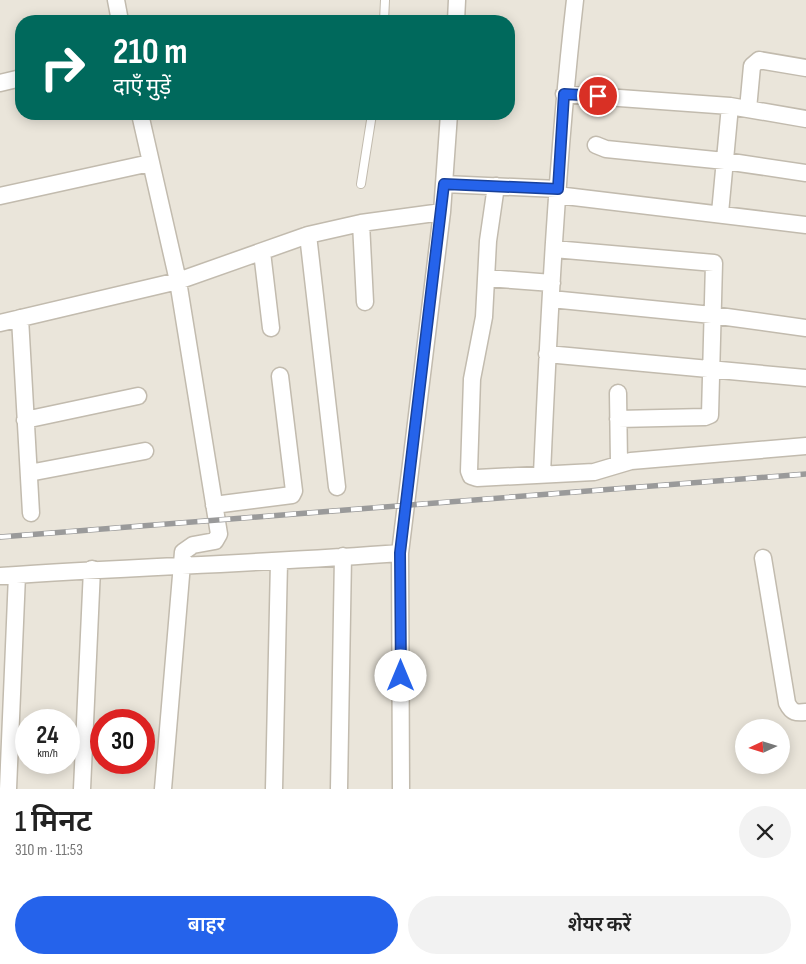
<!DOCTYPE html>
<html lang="hi">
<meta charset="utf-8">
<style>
body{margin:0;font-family:"Sofia Sans Condensed","Noto Sans Devanagari",sans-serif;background:#f2f2f2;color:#222;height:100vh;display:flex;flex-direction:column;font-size:19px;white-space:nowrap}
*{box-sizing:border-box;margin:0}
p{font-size:16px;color:#767676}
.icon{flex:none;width:28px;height:28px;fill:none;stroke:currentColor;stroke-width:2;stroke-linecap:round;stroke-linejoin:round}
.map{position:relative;height:789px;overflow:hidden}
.sheet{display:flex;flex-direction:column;background:#fff;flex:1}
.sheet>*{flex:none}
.guide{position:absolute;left:15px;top:15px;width:500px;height:105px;border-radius:20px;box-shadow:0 2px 12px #0003;background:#00695c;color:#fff;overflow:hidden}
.needle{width:32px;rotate:266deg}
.controls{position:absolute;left:735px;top:719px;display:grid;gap:10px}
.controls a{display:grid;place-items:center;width:55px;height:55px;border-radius:50%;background:#fff;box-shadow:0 2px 12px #0003;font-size:25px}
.speed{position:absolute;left:15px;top:709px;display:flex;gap:10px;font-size:25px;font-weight:700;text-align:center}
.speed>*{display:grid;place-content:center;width:65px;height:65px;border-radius:50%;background:#fff;box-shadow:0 2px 12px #0003;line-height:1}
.speed small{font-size:12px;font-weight:400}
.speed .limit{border:8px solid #d22;background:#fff;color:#111}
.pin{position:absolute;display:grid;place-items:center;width:42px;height:42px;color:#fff;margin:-21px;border:2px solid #fff;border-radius:50%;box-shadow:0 1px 5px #0007}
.me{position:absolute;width:55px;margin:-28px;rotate:0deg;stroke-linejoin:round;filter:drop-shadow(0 0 4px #0008)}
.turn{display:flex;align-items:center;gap:18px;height:105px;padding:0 15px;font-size:22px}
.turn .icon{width:65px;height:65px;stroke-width:2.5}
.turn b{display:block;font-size:35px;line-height:42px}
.round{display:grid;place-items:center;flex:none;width:52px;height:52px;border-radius:26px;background:#f2f2f2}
.headline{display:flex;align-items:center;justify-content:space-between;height:85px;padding:0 15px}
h1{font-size:30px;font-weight:600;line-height:38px}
.button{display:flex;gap:10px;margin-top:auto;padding:10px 15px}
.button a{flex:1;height:58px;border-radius:30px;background:#2563eb;color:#fff;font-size:20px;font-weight:600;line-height:58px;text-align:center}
.button a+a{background:#f2f2f2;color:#222}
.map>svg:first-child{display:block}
.residential{fill:#eae5da;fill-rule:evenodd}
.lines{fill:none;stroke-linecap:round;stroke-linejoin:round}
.lane-casing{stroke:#c2bbae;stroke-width:10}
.street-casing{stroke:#c2bbae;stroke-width:19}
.lane{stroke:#fff;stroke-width:8}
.street{stroke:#fff;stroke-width:16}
.rail-casing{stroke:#9a9a9a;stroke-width:5.5}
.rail{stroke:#fff;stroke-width:4;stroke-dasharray:11;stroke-linecap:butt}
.route-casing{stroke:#184099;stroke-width:12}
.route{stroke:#2563eb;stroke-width:9}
</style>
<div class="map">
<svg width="806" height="789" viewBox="0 0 806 789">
<rect width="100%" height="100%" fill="#f6f3ec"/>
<!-- residential -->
<path class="residential" d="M0,0H806V789H0ZM21,21H509V114H21ZM26,720H69V762H26ZM101,720H144V762H101ZM744,728H781V765H744Z"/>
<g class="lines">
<!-- lane casing -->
<g class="lane-casing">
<path id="lane" d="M384,21L385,0
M361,184L372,114"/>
</g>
<!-- street casing -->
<g class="street-casing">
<path id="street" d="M116,0L120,21
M456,21L457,0
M0,83L21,78
M564,94L730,106L806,119
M748,109L752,66L759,60L806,68
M140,114L178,281L219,534L215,541L193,545L183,552L163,789
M596,145L606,149L725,161L806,173
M444,184L558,189
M496,186L488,241L484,317L472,379L469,471L471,476L477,478L594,472L631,461L806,446
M557,195L806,225
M0,196L150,163
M720,213L730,106
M361,223L365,302
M308,235L337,487
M554,249L714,263L710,415L705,417L618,419
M262,252L271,328
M487,278L552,283
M551,299L712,315L806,328
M20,318L31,513
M0,323L178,281L308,235L361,223L442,212
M547,354L806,378
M618,393L619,463
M25,420L138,396
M29,473L145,451
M542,474C549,316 557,157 575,0
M214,505L292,495L294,491L280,376
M400,553L442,212L449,114
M763,558L787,703C792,713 796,713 806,712
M0,576C133,567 267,563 400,553L401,789
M8,789L17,575
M82,789L92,569
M274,789L279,562
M339,789L343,556"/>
</g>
<!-- lane -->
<use href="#lane" class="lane"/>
<!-- street -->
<use href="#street" class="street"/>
<!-- rail casing -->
<g class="rail-casing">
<path id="rail" d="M0,537L806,474"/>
</g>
<!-- rail -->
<use href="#rail" class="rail"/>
</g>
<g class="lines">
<!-- route casing -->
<g class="route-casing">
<path id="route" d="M401,676L400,553L444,184L558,189L564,94L598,96"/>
</g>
<!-- route -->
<use href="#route" class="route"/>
</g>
</svg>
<div class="controls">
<a><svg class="needle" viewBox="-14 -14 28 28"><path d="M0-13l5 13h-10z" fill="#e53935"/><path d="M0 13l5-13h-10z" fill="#767676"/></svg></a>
</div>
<div class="speed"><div>24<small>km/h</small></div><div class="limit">30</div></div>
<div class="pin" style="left:598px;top:96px;background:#d93025"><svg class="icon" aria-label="arrive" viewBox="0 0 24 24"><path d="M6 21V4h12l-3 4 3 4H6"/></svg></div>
<svg class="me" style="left:401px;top:676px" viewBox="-20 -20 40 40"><circle r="19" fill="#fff"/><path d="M0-13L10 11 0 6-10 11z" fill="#2563eb"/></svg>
<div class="guide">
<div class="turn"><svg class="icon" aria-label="right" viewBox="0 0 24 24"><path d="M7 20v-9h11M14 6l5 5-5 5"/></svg><div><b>210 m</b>दाएँ मुड़ें</div></div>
</div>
</div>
<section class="sheet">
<div class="headline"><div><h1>1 मिनट</h1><p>310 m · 11:53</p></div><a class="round"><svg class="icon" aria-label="close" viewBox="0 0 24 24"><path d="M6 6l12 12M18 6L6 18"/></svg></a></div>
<div class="button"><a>बाहर</a><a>शेयर करें</a></div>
</section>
